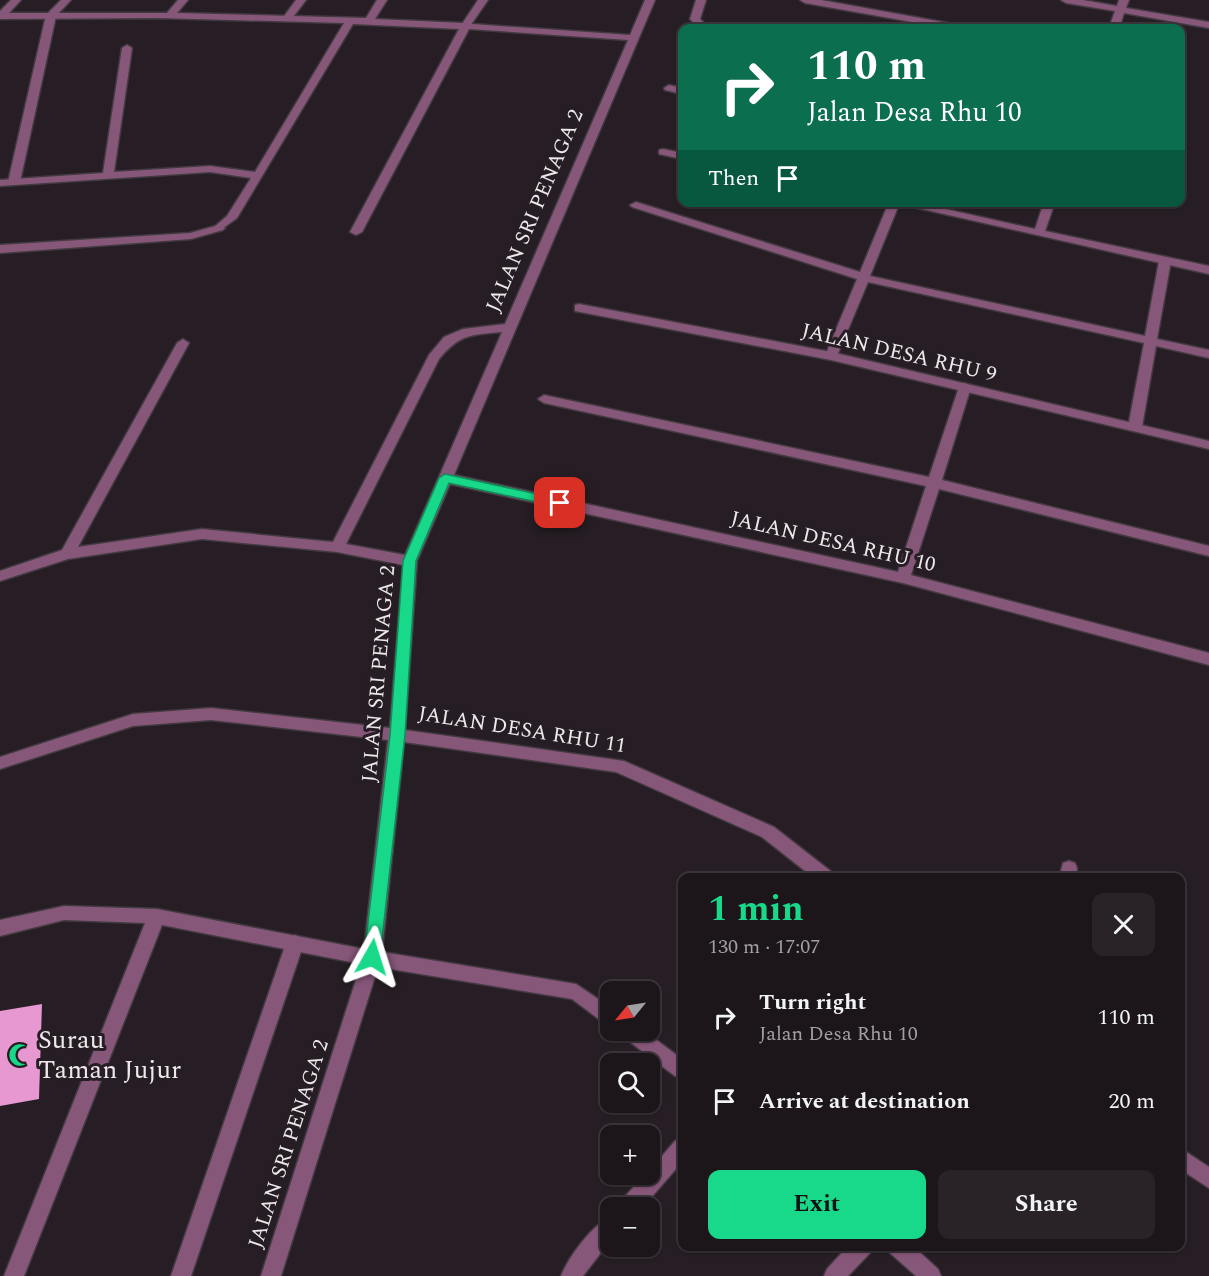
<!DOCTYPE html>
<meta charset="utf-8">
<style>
body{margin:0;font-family:Spectral,serif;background:#292328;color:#f1f3f6;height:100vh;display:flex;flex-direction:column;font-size:22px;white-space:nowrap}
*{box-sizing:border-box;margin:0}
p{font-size:20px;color:#a09fa3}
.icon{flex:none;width:33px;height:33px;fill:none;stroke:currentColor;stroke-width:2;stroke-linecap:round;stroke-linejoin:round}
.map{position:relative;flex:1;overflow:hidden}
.panel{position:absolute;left:678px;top:873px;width:507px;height:378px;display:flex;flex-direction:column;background:#1c161b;border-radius:12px;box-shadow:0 2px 4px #0004,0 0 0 2px #3a353a}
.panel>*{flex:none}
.banner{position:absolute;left:678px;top:24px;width:507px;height:183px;border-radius:12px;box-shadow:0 2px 4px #0004,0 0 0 2px #3a353a;background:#0b6e4f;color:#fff;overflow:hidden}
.needle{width:39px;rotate:240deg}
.controls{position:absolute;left:600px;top:981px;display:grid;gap:12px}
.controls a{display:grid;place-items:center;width:60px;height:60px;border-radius:12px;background:#1c161b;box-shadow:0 2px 4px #0004,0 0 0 2px #3a353a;font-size:30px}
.pin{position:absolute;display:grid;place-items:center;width:51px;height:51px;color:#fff;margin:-26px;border-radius:12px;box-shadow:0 3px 9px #0006}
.me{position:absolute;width:66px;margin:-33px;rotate:6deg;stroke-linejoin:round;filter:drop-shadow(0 0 4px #0008)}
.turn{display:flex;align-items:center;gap:21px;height:126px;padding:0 30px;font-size:27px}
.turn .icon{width:78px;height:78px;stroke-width:2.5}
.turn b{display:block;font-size:42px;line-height:51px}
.then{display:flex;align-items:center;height:57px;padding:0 30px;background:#0003;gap:12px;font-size:22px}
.round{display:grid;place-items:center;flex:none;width:63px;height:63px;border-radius:12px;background:#292328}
.overview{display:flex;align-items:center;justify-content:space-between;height:102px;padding:0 30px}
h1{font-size:36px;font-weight:700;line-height:45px;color:#18d989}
.button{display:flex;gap:12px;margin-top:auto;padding:12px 30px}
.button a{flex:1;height:69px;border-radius:12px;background:#18d989;color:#111;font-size:24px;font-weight:700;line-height:69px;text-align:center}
.button a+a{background:#292328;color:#f1f3f6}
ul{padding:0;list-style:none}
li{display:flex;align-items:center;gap:18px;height:84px;padding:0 30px}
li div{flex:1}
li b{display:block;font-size:22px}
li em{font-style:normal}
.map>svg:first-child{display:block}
.building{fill:#e798d1}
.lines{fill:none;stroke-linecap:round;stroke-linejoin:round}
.lane-casing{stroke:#423a40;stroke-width:3}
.street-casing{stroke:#423a40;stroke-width:3}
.lane{fill:#87577a;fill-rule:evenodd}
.street{fill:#87577a;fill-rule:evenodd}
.route{fill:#18d989;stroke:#108d59;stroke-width:1.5}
.labels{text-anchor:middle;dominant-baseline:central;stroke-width:6;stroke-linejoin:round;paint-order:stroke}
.street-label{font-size:21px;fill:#eee8ec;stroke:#261e24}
.near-poi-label{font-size:26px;fill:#eee8ec;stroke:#261e24;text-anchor:start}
</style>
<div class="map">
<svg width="1209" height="1276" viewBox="0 0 1209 1276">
<rect width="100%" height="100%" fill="#261e24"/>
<!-- building -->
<path class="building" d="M42,1004L39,1099L0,1106V1011Z"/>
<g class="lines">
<!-- lane casing -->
<g class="lane-casing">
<path id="lane" d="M61,0H71L56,16L20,182L18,184H10L8,182L46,15Z
M296,0H306L290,21H284L282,19Z
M478,0H488L470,26H464L462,24Z
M800,0H821L959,25L964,28H946L805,3Z
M669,85L682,88V94L665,90L664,88Z
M636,202L860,272L889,202H900L870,276L1145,336L1159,261L1165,257L1169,258L1171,261L1157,339L1209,350V358L1156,346L1142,427L1135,431L1128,427L1144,343L868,282L837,356L835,359H827L825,356L857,279L632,207L630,205Z
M219,225L225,228L223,230L191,239L0,253V245L190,233Z
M965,383L971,387L942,480L1209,546V556L939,489L910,578L903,583L896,578L926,486L544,403L538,399L544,395L929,477L959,387Z
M295,935L301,938L304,943L191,1276H171L286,943L289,938Z"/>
</g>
<!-- street casing -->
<g class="street-casing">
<path id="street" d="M11,0H21L9,13H167L178,0H188L177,13L366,18L377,0H387L375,19L463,23L467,21L472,24L630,35L645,0H655L454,475L903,573L1209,653V665L903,583L450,484L417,561L405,730L624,761L774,827L833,873L835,878H814L762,837L616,772L404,742L382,952L576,984L610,1007V1025L604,1023L572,999L378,967L281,1276H261L361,964L162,925L24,1276H4L145,923L64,920L0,936V920L64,906L157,909L364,949L388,740L211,720L133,726L0,769V757L133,714L211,708L390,728L403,565L337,552L202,539L68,559L0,581V571L62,550L177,343L183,339L189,343L78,547L202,529L333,542L429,355L444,337L463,329L505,324L628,40L469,29L362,232L356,235L350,232L459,29L353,24L237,218L219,231L213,228L227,216L251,178L210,172L0,186V180L103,173L122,48L127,45L132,48L114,172L210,166L255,172L344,23L158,18L0,19V11ZM502,332L405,555L346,544L439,359C460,334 470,335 502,332Z
M696,0H706L700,19L709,28H699L690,19Z
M1061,0H1083L1117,6L1119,0H1129L1126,8L1209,22V28L1124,13L1119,28H1109L1115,11L1066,3Z
M663,149L682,153V159L659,154V150Z
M891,202H914L1035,229L1044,202H1055L1045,231L1209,266V274Z
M579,304L831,352L1209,441V449L831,360L575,311V305Z
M1069,861L1075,863L1077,868L1076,878H1059L1063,863Z
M619,1030H643L682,1059V1078L675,1076L622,1036Z
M682,1139V1162L642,1208H618L621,1201L645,1174H650V1170L675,1141Z
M1180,1148L1209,1167V1188L1180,1169Z
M610,1217V1241L583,1276H561C568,1258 592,1225 610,1217Z
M848,1246H873L870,1253L848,1276H824L827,1269Z
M887,1246H913L938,1269L941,1276H916L890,1253Z"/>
</g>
<!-- lane -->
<use href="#lane" class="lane"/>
<!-- street -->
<use href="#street" class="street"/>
</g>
<!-- route -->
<path class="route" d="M445,474L560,499L566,503L560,507L449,483L416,561L405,735L380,957L378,962L372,965L367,962L364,957L390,735L403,561L439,478Z"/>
<!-- icons -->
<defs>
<g id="mosque-bare" transform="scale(1.8)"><path d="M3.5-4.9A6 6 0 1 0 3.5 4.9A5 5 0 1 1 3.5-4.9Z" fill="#18d989" stroke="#261e24" stroke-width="2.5" paint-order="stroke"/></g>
</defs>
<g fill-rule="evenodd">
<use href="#mosque-bare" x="20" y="1055"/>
</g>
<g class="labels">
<!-- street labels -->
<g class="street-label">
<text transform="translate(535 211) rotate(-67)">JALAN SRI PENAGA 2</text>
<text transform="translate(899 353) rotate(13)">JALAN DESA RHU 9</text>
<text transform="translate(833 542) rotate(13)">JALAN DESA RHU 10</text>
<text transform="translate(379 674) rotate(-85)">JALAN SRI PENAGA 2</text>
<text transform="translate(522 730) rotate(9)">JALAN DESA RHU 11</text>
<text transform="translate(289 1144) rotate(-72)">JALAN SRI PENAGA 2</text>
</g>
<!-- near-poi labels -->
<g class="near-poi-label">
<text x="38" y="1040">Surau<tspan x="38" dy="30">Taman Jujur</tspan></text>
</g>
</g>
</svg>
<div class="controls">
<a><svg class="needle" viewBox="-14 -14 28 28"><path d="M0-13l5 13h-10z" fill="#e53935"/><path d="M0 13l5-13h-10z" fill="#a09fa3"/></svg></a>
<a><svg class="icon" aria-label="search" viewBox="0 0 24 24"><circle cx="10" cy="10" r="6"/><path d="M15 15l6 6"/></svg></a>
<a>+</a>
<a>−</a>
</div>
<div class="pin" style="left:560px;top:503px;background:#d93025"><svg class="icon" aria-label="arrive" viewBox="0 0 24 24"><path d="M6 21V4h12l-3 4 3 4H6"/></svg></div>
<svg class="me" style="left:372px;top:957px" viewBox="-20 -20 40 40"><path d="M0-17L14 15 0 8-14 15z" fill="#18d989" stroke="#fff" stroke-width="4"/></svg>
<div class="banner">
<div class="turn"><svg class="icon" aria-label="right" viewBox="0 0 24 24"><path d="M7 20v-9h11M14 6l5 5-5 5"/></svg><div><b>110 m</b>Jalan Desa Rhu 10</div></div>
<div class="then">Then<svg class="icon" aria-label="arrive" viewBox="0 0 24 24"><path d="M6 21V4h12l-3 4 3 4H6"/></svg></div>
</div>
<section class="panel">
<div class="overview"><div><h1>1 min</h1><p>130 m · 17:07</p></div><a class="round"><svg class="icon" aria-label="close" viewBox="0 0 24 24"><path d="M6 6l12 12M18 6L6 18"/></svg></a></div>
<ul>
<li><svg class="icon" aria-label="right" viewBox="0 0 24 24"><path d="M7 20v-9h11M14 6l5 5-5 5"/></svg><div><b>Turn right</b><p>Jalan Desa Rhu 10</p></div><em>110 m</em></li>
<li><svg class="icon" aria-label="arrive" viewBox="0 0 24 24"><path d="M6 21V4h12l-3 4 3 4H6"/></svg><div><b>Arrive at destination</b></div><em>20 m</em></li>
</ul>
<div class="button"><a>Exit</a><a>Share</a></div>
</section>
</div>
